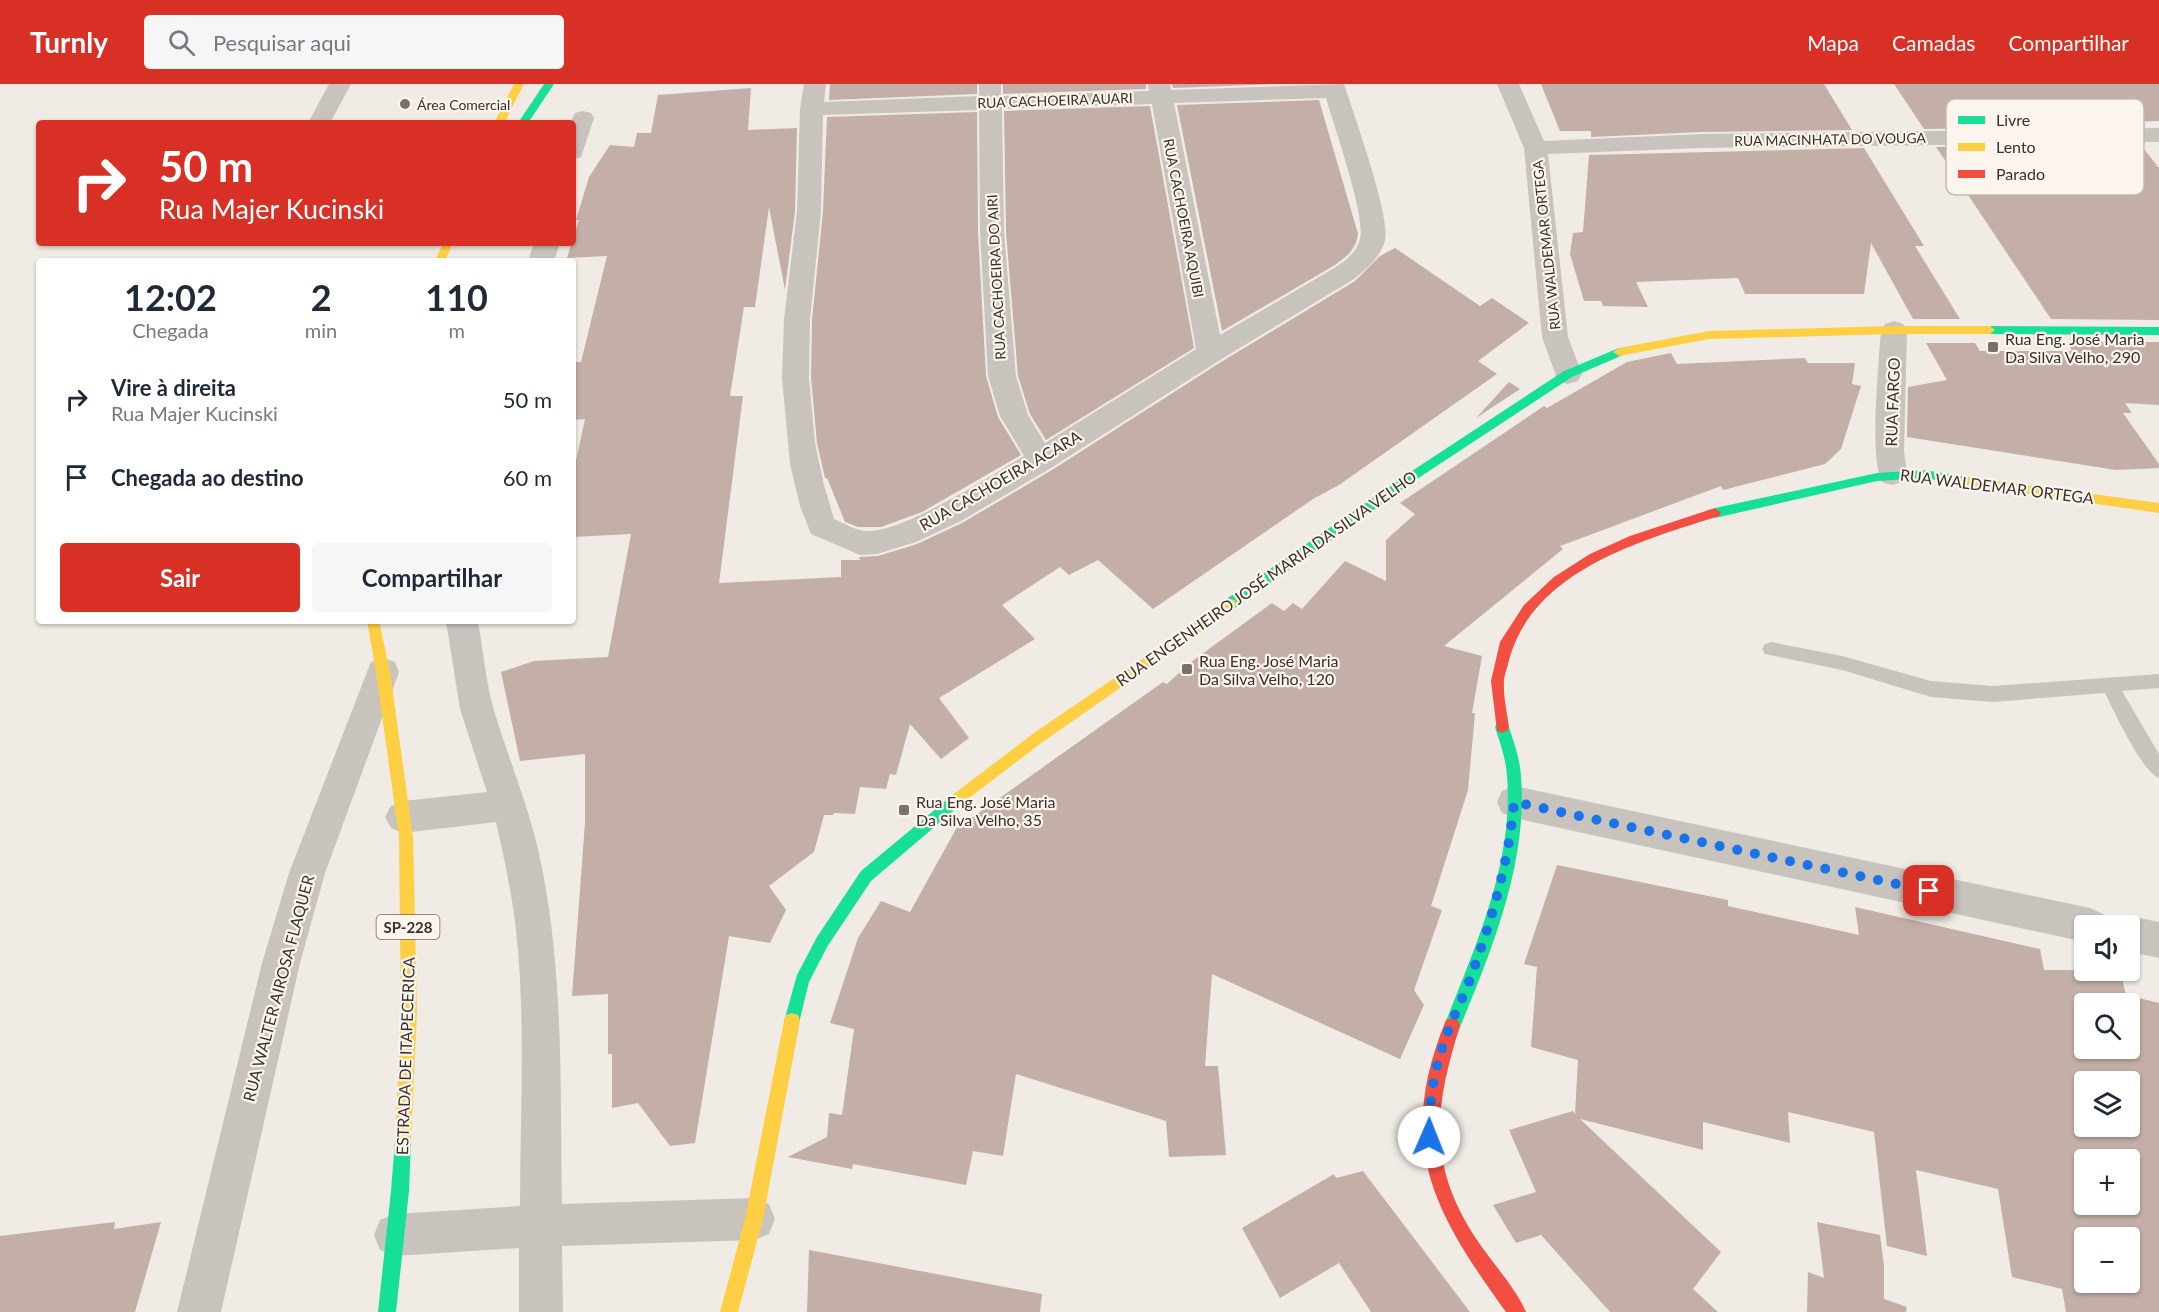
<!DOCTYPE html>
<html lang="pt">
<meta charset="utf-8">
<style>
body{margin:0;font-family:Lato,sans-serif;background:#f6f6f7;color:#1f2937;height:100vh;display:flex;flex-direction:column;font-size:22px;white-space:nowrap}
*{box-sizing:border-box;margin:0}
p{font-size:20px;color:#747a83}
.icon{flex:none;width:33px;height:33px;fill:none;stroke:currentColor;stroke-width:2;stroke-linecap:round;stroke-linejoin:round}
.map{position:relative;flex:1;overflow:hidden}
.panel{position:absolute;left:36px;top:174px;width:540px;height:366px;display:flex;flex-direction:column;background:#fff;border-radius:6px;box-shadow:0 2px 4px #0004}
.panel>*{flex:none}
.top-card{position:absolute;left:36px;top:36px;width:540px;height:126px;border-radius:6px;box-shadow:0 2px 4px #0004;background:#d93025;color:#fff;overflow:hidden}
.fabs{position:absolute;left:2074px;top:831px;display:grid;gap:12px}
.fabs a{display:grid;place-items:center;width:66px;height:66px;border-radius:6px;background:#fff;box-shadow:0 2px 4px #0004;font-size:30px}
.pin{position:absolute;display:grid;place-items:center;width:51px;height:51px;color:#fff;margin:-26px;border-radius:12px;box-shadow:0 3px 9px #0006}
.me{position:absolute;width:66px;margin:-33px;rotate:1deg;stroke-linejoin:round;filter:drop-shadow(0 0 4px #0008)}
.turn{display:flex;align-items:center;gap:21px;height:126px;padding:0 24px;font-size:27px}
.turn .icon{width:78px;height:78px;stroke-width:2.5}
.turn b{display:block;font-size:42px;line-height:51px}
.eta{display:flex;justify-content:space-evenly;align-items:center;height:102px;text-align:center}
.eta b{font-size:36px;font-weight:700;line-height:42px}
.action{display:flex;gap:12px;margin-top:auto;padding:12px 24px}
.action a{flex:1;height:69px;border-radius:6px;background:#d93025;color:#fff;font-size:24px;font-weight:700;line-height:69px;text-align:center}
.action a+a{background:#f6f6f7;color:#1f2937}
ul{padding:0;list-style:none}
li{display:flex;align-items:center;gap:18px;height:78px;padding:0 24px}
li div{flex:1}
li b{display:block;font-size:22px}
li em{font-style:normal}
header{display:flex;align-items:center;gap:36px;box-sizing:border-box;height:84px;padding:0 30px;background:#d93025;color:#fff}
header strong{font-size:28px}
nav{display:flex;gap:33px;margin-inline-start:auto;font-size:21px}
.search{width:420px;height:54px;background:#f6f6f7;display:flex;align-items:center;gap:15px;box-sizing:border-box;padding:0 21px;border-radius:6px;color:#747a83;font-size:22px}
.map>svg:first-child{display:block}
.building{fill:#c3afa7;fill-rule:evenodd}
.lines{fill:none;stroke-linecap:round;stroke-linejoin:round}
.lane{fill:#c9c3be;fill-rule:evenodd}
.street{fill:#c9c3be;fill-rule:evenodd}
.fast{fill:#16e098;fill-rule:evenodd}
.slow{fill:#ffcf43;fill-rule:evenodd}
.jam{fill:#f24e42;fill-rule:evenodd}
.route{stroke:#1a73e8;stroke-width:10;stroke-dasharray:0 18}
.poi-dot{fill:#7a716c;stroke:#fbf5ee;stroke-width:2}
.labels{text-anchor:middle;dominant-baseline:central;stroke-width:4.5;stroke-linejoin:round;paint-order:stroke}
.far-street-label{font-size:14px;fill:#3b302b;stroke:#fbf5ee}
.far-poi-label{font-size:14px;fill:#3b302b;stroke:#fbf5ee;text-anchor:start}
.shield{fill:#fbf5ee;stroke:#756b66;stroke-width:1.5}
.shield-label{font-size:15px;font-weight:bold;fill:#3b302b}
.poi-label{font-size:16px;fill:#3b302b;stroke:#fbf5ee;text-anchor:start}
.street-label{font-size:16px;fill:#3b302b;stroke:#fbf5ee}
.key{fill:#fbf5ee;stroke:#c1bab4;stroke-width:1.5}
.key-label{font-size:16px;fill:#3b302b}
</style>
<header>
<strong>Turnly</strong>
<div class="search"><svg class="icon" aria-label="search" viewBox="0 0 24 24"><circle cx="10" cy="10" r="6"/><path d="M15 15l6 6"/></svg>Pesquisar aqui</div>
<nav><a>Mapa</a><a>Camadas</a><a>Compartilhar</a></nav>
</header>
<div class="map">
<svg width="2159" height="1228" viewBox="0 0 2159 1228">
<rect width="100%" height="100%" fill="#f0ebe5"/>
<!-- building -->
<path class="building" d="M830,0H977V10L829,16Z
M1003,0H1146V5L1003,10Z
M1172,0H1279L1173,4Z
M1541,0H1824L1852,46L1702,48L1591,53V47H1560Z
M1894,0H2159V37L2121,38L2125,42L1924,45Z
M751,4L748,46L797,44L795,127L785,206L769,123L755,223H744L730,312H743L719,499L841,493V476H860L859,473L878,472L917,460L962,439L1052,386L1221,278L1355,197L1380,172L1395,164L1480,222L1492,214L1529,239L1478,277L1497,290L1339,401L1313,415L1153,525L1098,476L1069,491L1060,483L1002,521L1035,555L939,614L969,654L941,675L910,640L896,691L890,690L886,705L860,703L855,730L834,729L833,731H824L814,768L769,802L786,826L770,859L729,852L695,1059L670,1062L638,1019L612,1024V970H608V910L572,912L585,739V670L520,677L501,588L534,577L608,573L631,450L573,453V391L585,335L573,336V278H581L607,172L567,174L579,136H576L589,93L610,61L634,63L637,49H651L658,11Z
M1319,16L1358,150L1356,159L1349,170L1335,181L1222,247L1177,21Z
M1150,22L1194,264L1046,356L1030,330L1018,292L1006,148L1004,27Z
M977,28L978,148L986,292L998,333L1021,371L922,428L881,443H858L845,438L827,394H825L817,359L811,294L812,236L823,127L827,33Z
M2140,60L2159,84V236L2051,235L1936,63Z
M1864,64L1924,162H1915L1960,235H1913L1871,159L1864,210H1745L1738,194L1636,198L1648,223L1603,222L1601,217H1584L1570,170L1573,149L1583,148L1589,71Z
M2067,258H2159V321L2125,319L2132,329H2123L2159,380V384L2116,386L1907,353L1908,303L1947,296L1926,259H1975L1980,267H2072Z
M1671,269L1677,280L1805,274L1808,279H1855L1852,300L1861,302L1841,365L1825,380L1723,406L1721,402L1560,462L1563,465L1444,562L1482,572L1472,629H1475L1468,706L1431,822L1442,826L1414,906L1424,921L1400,975L1212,890L1205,982H1218L1226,1071L1169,1073L1166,1037L1016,990L1003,1072L973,1067L966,1101L853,1080L852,1085L788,1073L827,1053L829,1029L842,1031L854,945L830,939L858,854L881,817L910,828L956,745L1163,598L1167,600L1191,578L1272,519L1284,527L1293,519L1302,525L1345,477L1386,497V456L1415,430L1400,419L1544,322L1547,324L1627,278Z
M1509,298L1520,305L1476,334Z
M1557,781L1728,816V822L1859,851L1855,823L2040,865L2044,886H2120L2126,911L2159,919V1228H2066L2062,1205L2012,1193L1998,1105L1916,1086L1927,1172L1887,1162L1874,1048L1788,1028L1790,1059L1703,1038V1066L1580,1035L1721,1168L1693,1205L1718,1228H1610L1541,1151L1516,1159L1493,1121L1536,1108L1509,1046L1573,1027L1575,1030L1578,976L1531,963L1537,883L1524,880ZM2085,920H2130V964H2085ZM2085,998H2130V1042H2085ZM2085,1076H2130V1120H2085ZM2085,1154H2130V1198H2085Z
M1363,1087L1470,1228H1371L1339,1179L1280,1214L1242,1144L1334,1090L1336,1094Z
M115,1138L114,1145L161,1138L135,1228H0V1152Z
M1817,1138L1880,1151L1884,1182V1215L1907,1223L1906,1228H1807L1808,1188L1824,1194Z
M809,1166L1042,1210L1040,1228H807Z"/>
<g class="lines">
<!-- lane -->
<path class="lane" d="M1771,558L1842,572L1931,597L1993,602L2159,590V604L2122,607L2159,670V694C2142,688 2114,627 2105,609L1993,618L1931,613L1842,586L1765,570L1762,565L1765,560Z"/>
<!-- street -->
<path class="street" d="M329,0H351L330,39H308Z
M804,0H826L824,18L979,12V0H1001V12L1149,7L1148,0H1170L1171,6L1344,0C1353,28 1391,133 1385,156C1381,173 1367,184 1354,195L1220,276L1051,384L961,437L916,458L877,470L860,471L811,450L800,422L790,380L782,294L784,236L797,127L800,25ZM1326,14C1334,42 1366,132 1360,155C1357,168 1346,176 1336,183L1220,251L1174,19ZM1152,20L1196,265L1045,359L1028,331L1016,292L1004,148L1002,25ZM979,26L980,148L988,292L1000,332L1024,372C990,392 902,450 865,447C855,446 843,439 834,435L824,401L815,359L809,294L810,236L821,127L823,31Z
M1497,0H1519L1544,57L1702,50L2159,44V58L1702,64L1548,70L1568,253L1582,290L1578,297L1568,300L1558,297L1542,253L1524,64Z
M583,27L591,29L594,34L581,73L573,75V39H570L575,29Z
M534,159H560L554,177H528Z
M1894,237L1903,240L1907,246L1904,367L1907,390L1902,398L1892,401L1882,398C1869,375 1879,277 1881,246L1885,240Z
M446,537H478C483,566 486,598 494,627C510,679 532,730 542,784C564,894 560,1008 562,1120L754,1114L769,1120L775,1135L769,1150L754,1156L562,1162L563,1228H519V1164L395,1172L380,1166L374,1151L380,1136L395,1130L520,1122C520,1031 526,937 516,846C512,810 504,774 496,738L403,749L391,744L385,733L391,722L403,717L487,708L460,625Z
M383,574L395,578L399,588L325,789L300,879L221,1228H177L262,879L289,789L367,588L371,578Z
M1514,702L2090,824L2103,830L2108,842H2085V858L1514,734L1502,729L1497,718L1502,707Z
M2130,832L2159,838V874L2130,868V842H2115L2117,837Z"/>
<!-- fast -->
<path class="fast" d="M544,0H554L528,39H518Z
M1990,242L2159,243V251L1990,250L1985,246Z
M1619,264L1623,265V271L1572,293L1423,391L1235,524H1225L1224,520L1225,516L1415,385L1564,287Z
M1923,386L1968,393L1974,397L1968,401L1923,394L1877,397L1715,434L1709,429L1715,424L1877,389Z
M1502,637L1507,639L1509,643C1514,659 1520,675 1521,692C1528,780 1491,868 1458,948L1452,950L1446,948L1444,942C1475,863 1514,779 1507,692C1506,675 1500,659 1495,643L1497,639Z
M960,707L965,709L967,713L965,717L871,797L827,863L809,898L798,943L792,945L786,943L784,937L797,891L817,853L861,787L955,709Z
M403,1048L409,1050L411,1056L409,1107L396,1228H378L391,1107L395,1056L397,1050Z"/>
<!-- slow -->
<path class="slow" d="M514,0H524L504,39H494Z
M443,159H453L445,177H435Z
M1894,242H1990L1995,246L1990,250H1894L1709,255L1619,272L1613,268L1619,264L1709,247Z
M1968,393L2159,419V429L1968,401L1962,397Z
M1230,515L1235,516L1236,520L1235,524L1044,657L965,717L960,719L955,717L953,713L955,709L1034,649Z
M367,537H379L390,588L413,753L417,928L411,1056L409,1062L403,1064L397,1062L395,1056L401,928L399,753L376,588Z
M792,929L798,931L800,937L763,1135L738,1228H720L745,1135L784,937L786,931Z"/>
<!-- jam -->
<path class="jam" d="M1715,424L1721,429L1719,432C1640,457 1530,487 1508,580C1507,585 1504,592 1504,597C1503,612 1507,628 1509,643L1507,647L1502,649L1497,647L1491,597L1500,558L1524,521L1554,493L1590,470L1630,452Z
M1452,934L1458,936L1460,942C1434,1024 1427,1081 1477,1156C1491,1177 1517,1206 1526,1228H1506C1433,1127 1395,1061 1446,936Z"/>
</g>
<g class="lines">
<!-- route -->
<path class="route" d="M1429,1053C1429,1021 1433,989 1444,959C1452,934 1465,911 1473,887C1493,832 1509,776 1514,718L1929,807"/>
</g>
<!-- markers -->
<g class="poi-dot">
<circle cx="405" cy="20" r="6"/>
<rect x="1987" y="257" width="12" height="12" rx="3"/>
<rect x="1181" y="579" width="12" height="12" rx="3"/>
<rect x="898" y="720" width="12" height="12" rx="3"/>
</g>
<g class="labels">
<!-- far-street labels -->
<g class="far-street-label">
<text transform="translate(1055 16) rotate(-2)">RUA CACHOEIRA AUARI</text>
<text transform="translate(1830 55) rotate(-1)">RUA MACINHATA DO VOUGA</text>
<text transform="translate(1184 134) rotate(79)">RUA CACHOEIRA AQUIBI</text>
<text transform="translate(1546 161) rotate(-96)">RUA WALDEMAR ORTEGA</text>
<text transform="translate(996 193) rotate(-93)">RUA CACHOEIRA DO AIRI</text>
</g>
<!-- far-poi labels -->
<g class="far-poi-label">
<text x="417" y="20">Área Comercial</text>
</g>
<!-- shield labels -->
<rect class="shield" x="376.5" y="831" width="63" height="24" rx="4.5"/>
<g class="shield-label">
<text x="408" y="843">SP-228</text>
</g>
<!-- poi labels -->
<g class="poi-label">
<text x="2005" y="254">Rua Eng. José Maria<tspan x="2005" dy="18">Da Silva Velho, 290</tspan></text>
<text x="1199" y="576">Rua Eng. José Maria<tspan x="1199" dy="18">Da Silva Velho, 120</tspan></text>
<text x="916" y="717">Rua Eng. José Maria<tspan x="916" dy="18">Da Silva Velho, 35</tspan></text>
</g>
<!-- street labels -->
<g class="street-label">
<text transform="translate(1892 318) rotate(-88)">RUA FARGO</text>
<text transform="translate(1000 396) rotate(-30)">RUA CACHOEIRA ACARA</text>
<text transform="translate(1997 402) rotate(7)">RUA WALDEMAR ORTEGA</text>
<text transform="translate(1266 494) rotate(-35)">RUA ENGENHEIRO JOSÉ MARIA DA SILVA VELHO</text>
<text transform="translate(278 904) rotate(-75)">RUA WALTER AIROSA FLAQUER</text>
<text transform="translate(405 972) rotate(-88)">ESTRADA DE ITAPECERICA</text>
</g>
</g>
<!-- legend -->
<rect x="1946" y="15" width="198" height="96" rx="9" class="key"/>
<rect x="1958" y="32" width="27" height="8" fill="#16e098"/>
<rect x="1958" y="59" width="27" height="8" fill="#ffcf43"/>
<rect x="1958" y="86" width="27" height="8" fill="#f24e42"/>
<g class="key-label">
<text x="1996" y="42">Livre</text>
<text x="1996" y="69">Lento</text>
<text x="1996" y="96">Parado</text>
</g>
</svg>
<div class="fabs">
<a><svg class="icon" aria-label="sound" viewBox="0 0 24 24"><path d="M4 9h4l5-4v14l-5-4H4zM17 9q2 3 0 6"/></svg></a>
<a><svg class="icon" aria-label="search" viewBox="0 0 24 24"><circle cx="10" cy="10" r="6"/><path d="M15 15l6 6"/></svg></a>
<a><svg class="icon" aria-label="layers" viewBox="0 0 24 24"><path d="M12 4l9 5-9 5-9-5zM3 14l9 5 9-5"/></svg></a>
<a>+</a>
<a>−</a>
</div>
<div class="pin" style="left:1929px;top:807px;background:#d93025"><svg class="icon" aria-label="arrive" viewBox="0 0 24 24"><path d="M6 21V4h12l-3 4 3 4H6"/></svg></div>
<svg class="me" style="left:1429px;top:1053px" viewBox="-20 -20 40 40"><circle r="19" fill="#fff"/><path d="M0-13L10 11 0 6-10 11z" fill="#1a73e8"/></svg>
<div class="top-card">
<div class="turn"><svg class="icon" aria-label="right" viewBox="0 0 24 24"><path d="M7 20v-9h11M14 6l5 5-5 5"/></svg><div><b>50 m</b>Rua Majer Kucinski</div></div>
</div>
<section class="panel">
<div class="eta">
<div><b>12:02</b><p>Chegada</p></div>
<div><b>2</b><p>min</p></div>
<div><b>110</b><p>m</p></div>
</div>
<ul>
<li><svg class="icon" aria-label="right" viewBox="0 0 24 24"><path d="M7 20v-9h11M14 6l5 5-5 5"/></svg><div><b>Vire à direita</b><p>Rua Majer Kucinski</p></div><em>50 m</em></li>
<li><svg class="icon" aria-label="arrive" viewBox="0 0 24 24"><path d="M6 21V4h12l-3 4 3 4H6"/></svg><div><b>Chegada ao destino</b></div><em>60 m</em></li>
</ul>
<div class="action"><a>Sair</a><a>Compartilhar</a></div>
</section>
</div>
